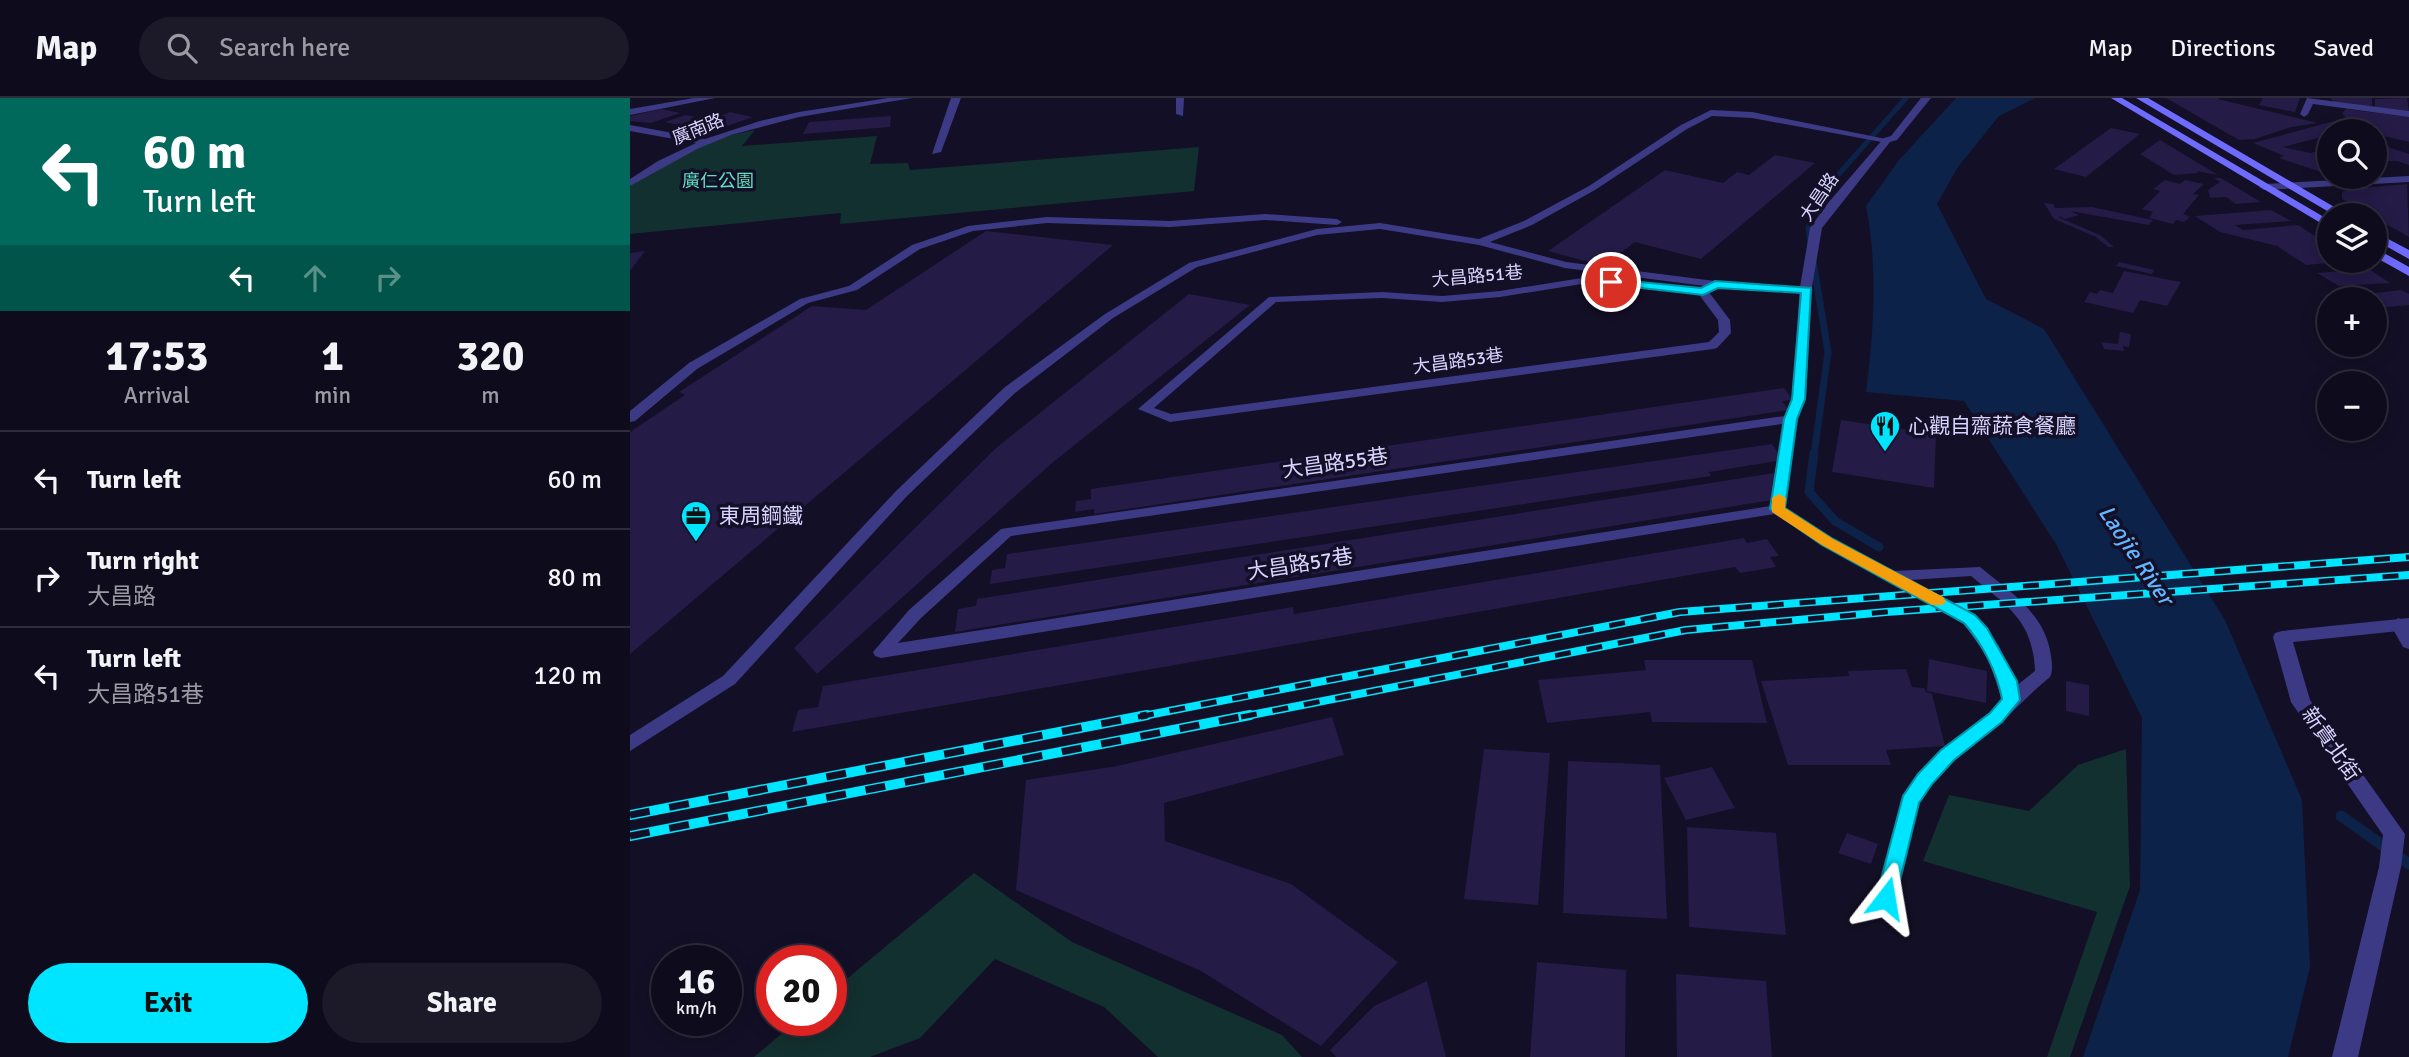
<!DOCTYPE html>
<meta charset="utf-8">
<style>
body{margin:0;font-family:Signika,"Noto Sans TC",sans-serif;background:#1c1929;color:#f1f3f6;height:100vh;display:flex;flex-direction:column;font-size:26px;white-space:nowrap}
*{box-sizing:border-box;margin:0}
p{font-size:23px;color:#9b9ba3}
.icon{flex:none;width:38px;height:38px;fill:none;stroke:currentColor;stroke-width:2;stroke-linecap:round;stroke-linejoin:round}
.map{position:relative;flex:1;overflow:hidden}
.sheet{display:flex;flex-direction:column;background:#0e0b1c;width:630px}
.sheet>*{flex:none}
.top-card{background:#00695c;color:#fff;overflow:hidden}
.tools{position:absolute;left:1687px;top:21px;display:grid;gap:14px}
.tools a{display:grid;place-items:center;width:70px;height:70px;border-radius:50%;background:#0e0b1c;box-shadow:0 4px 18px #0003,0 0 0 2px #2e2b3b;font-size:35px}
.speed{position:absolute;left:21px;top:847px;display:flex;gap:14px;font-size:35px;font-weight:700;text-align:center}
.speed>*{display:grid;place-content:center;width:91px;height:91px;border-radius:50%;background:#0e0b1c;box-shadow:0 4px 18px #0003,0 0 0 2px #2e2b3b;line-height:1}
.speed small{font-size:18px;font-weight:400}
.speed .limit{border:10px solid #d22;background:#fff;color:#111}
.pin{position:absolute;display:grid;place-items:center;width:60px;height:60px;color:#fff;margin:-30px;border:4px solid #fff;border-radius:50%;box-shadow:0 2px 7px #0007}
.me{position:absolute;width:77px;margin:-38px;rotate:14deg;stroke-linejoin:round;filter:drop-shadow(0 0 5px #0008)}
.turn{display:flex;align-items:center;gap:24px;height:147px;padding:0 28px;font-size:32px}
.turn .icon{width:91px;height:91px;stroke-width:2.5}
.turn b{display:block;font-size:49px;line-height:60px}
.lanes{display:flex;align-items:center;height:66px;padding:0 28px;background:#0003;justify-content:center;gap:35px;direction:ltr}
.lanes .off{opacity:.35}
.eta{display:flex;justify-content:space-evenly;align-items:center;height:119px;text-align:center}
.eta b{font-size:42px;font-weight:800;line-height:49px}
.button{display:flex;gap:14px;margin-top:auto;padding:14px 28px}
.button a{flex:1;height:80px;border-radius:42px;background:#00e5ff;color:#111;font-size:28px;font-weight:800;line-height:80px;text-align:center}
.button a+a{background:#1c1929;color:#f1f3f6}
ul{padding:0;list-style:none}
li{display:flex;align-items:center;gap:21px;height:98px;padding:0 28px;border-top:2px solid #2e2b3b}
li div{flex:1}
li b{display:block;font-size:26px}
li em{font-style:normal}
header{display:flex;align-items:center;gap:42px;box-sizing:border-box;height:98px;padding:0 35px;background:#0e0b1c;border-bottom:2px solid #2e2b3b}
header strong{font-size:33px}
nav{display:flex;gap:38px;margin-inline-start:auto;font-size:24px}
.search{width:490px;height:63px;background:#1c1929;display:flex;align-items:center;gap:18px;box-sizing:border-box;padding:0 24px;border-radius:38px;color:#9b9ba3;font-size:26px}
main{display:flex;flex:1;min-height:0}
.map>svg:first-child{display:block}
.green{fill:#12302f}
.water{fill:#0c2248}
.lines{fill:none;stroke-linecap:round;stroke-linejoin:round}
.stream-far3{stroke:#0c2248;stroke-width:5}
.stream-far2{stroke:#0c2248;stroke-width:7}
.stream-far1{stroke:#0c2248;stroke-width:9}
.stream{stroke:#0c2248;stroke-width:11}
.building{fill:#241b47}
.service{fill:#3d3a85;fill-rule:evenodd}
.minor{fill:#3d3a85;fill-rule:evenodd}
.secondary{fill:#6f6bff;fill-rule:evenodd}
.rail-far1-casing{stroke:#00e5ff;stroke-width:8}
.rail-casing{stroke:#00e5ff;stroke-width:10}
.rail-far1{stroke:#130f26;stroke-width:5;stroke-dasharray:16;stroke-linecap:butt}
.rail{stroke:#130f26;stroke-width:7;stroke-dasharray:20;stroke-linecap:butt}
.route{fill:#00e5ff;stroke:#0095a6;stroke-width:2}
.slow{fill:#f59e0b}
.labels{text-anchor:middle;dominant-baseline:central;stroke-width:7;stroke-linejoin:round;paint-order:stroke}
.far-street-label{font-size:18px;fill:#d9d4ff;stroke:#130f26}
.far-park-label{font-size:18px;fill:#5fe0c0;stroke:#130f26}
.poi-label{font-size:21px;fill:#d9d4ff;stroke:#130f26;text-anchor:start}
.street-label{font-size:21px;fill:#d9d4ff;stroke:#130f26}
.water-label{font-size:23px;font-style:italic;fill:#62b6ff;stroke:#130f26}
</style>
<header>
<strong>Map</strong>
<div class="search"><svg class="icon" aria-label="search" viewBox="0 0 24 24"><circle cx="10" cy="10" r="6"/><path d="M15 15l6 6"/></svg>Search here</div>
<nav><a>Map</a><a>Directions</a><a>Saved</a></nav>
</header>
<main>
<section class="sheet">
<div class="top-card">
<div class="turn"><svg class="icon" aria-label="left" viewBox="0 0 24 24"><path d="M17 20v-9H6M10 6l-5 5 5 5"/></svg><div><b>60 m</b>Turn left</div></div>
<div class="lanes"><svg class="icon" aria-label="left" viewBox="0 0 24 24"><path d="M17 20v-9H6M10 6l-5 5 5 5"/></svg><svg class="icon off" aria-label="ahead" viewBox="0 0 24 24"><path d="M12 20V5M6 11l6-6 6 6"/></svg><svg class="icon off" aria-label="right" viewBox="0 0 24 24"><path d="M7 20v-9h11M14 6l5 5-5 5"/></svg></div>
</div>
<div class="eta">
<div><b>17:53</b><p>Arrival</p></div>
<div><b>1</b><p>min</p></div>
<div><b>320</b><p>m</p></div>
</div>
<ul>
<li><svg class="icon" aria-label="left" viewBox="0 0 24 24"><path d="M17 20v-9H6M10 6l-5 5 5 5"/></svg><div><b>Turn left</b></div><em>60 m</em></li>
<li><svg class="icon" aria-label="right" viewBox="0 0 24 24"><path d="M7 20v-9h11M14 6l5 5-5 5"/></svg><div><b>Turn right</b><p>大昌路</p></div><em>80 m</em></li>
<li><svg class="icon" aria-label="left" viewBox="0 0 24 24"><path d="M17 20v-9H6M10 6l-5 5 5 5"/></svg><div><b>Turn left</b><p>大昌路51巷</p></div><em>120 m</em></li>
</ul>
<div class="button"><a>Exit</a><a>Share</a></div>
</section>
<div class="map">
<svg width="1779" height="959" viewBox="0 0 1779 959">
<rect width="100%" height="100%" fill="#130f26"/>
<!-- green -->
<path class="green" d="M125,32L112,48L247,38L240,66L278,65L280,72L569,49L564,93L210,126L211,115L0,136V87L72,43Z
M1496,651L1500,788L1440,959H1417L1467,814L1293,763L1319,697L1399,713L1448,667Z
M344,775L442,844L652,937L672,959H528L474,909L365,861L290,940L240,959H124L168,922H201V894Z"/>
<!-- water -->
<path class="water" d="M1326,0H1405L1369,18L1328,69L1307,106L1356,201L1414,231L1595,522L1672,702L1680,869L1658,959H1453L1510,792L1512,620L1426,446L1334,303L1236,294C1244,231 1248,170 1236,108L1269,62Z"/>
<g class="lines">
<!-- stream-far3 -->
<path class="stream-far3" d="M1180,146L1178,130L1185,103L1276,0"/>
<!-- stream-far2 -->
<path class="stream-far2" d="M1183,163L1198,254L1184,357"/>
<!-- stream-far1 -->
<path class="stream-far1" d="M1184,355L1179,394L1205,423L1249,449"/>
<!-- stream -->
<path class="stream" d="M1711,718L1779,766"/>
</g>
<!-- building -->
<path class="building" d="M1536,0H1590L1588,1L1688,25L1661,29L1625,41L1609,42Z
M1633,0H1670L1665,14L1629,7Z
M1700,0H1742V9L1704,4Z
M1777,0L1779,14L1745,10V1Z
M32,11L50,15L21,25L0,23V18Z
M1716,11L1779,19V44L1745,36V33H1699V37L1653,49L1681,55L1699,49V71L1691,74L1649,60L1654,58L1623,45L1708,22L1718,23L1712,15Z
M100,14L123,19L66,39L38,33L53,28L35,24L56,17L81,22Z
M261,18L260,29L173,36L179,24Z
M1481,30L1510,36L1456,79L1424,71Z
M1530,42L1588,77L1566,73L1568,75L1544,77L1510,56Z
M1745,45L1779,56V67L1767,63H1745Z
M1145,57L1185,65L1071,161L1005,144L973,168L918,153L1035,72L1093,85L1107,74L1119,77Z
M1584,80H1591L1631,104L1606,106L1596,99L1580,100L1578,92L1590,84Z
M1535,82L1550,86L1555,82L1574,86L1563,96L1569,97L1553,116L1560,119L1554,124L1546,122L1543,126L1519,120L1523,114L1512,111L1530,93L1523,91Z
M1777,86L1779,139L1712,101V94L1720,91Z
M1414,105L1423,106L1425,110L1462,109L1523,122L1519,127L1440,113L1449,117L1435,121L1429,118L1430,120L1470,137L1484,149H1478L1466,139L1424,121Z
M1641,112L1661,123L1605,127L1613,132L1668,127L1699,147V165L1676,167L1647,148L1590,134L1565,118Z
M356,133L483,147L0,556V334L55,297L49,294L182,208L236,212Z
M15,153L0,173V155Z
M1489,164L1524,172L1522,176L1486,168Z
M1739,171L1760,185L1709,188L1687,175Z
M1494,173L1551,184L1537,208L1510,202L1503,215L1454,204L1460,194L1467,196L1470,192L1483,195Z
M1771,192L1779,196V207L1747,210L1745,201H1734L1728,197Z
M559,196L620,207L422,365L187,576L164,550L366,350Z
M1490,234L1501,236L1499,249L1493,248L1494,253L1474,251L1471,244L1488,246Z
M1154,290L1163,302L1152,303L1159,312L464,416V411L445,414L446,403L461,401V391Z
M1211,322L1306,336L1304,390L1202,374Z
M1142,346L1153,362L1079,374L1081,378L360,486L362,472L375,470L377,456Z
M1144,375L1155,389V400L325,534L328,511L346,508L347,501Z
M1114,440L1117,445L1137,441L1149,458L1140,459L1146,469L1110,475L1105,469L162,634L168,612L188,609L193,588L663,509L664,516Z
M1299,561L1357,573L1356,605L1297,593Z
M1014,562H1122L1137,625L1022,624L1020,614L917,625L908,582L1016,572Z
M1276,571L1282,589L1294,590L1296,594L1302,596L1315,648L1256,652L1261,667H1158L1131,583L1219,578L1218,573Z
M1436,583L1459,587V618L1436,613Z
M702,619L714,657L534,705L535,743L661,786L768,864L691,948L571,873L386,792L396,682L487,668Z
M854,651L920,655L908,807L834,801Z
M938,663L1030,667L1037,821L933,815Z
M1082,669L1105,710L1056,722L1034,680Z
M1057,729L1146,735L1156,837L1059,829Z
M1217,735L1248,746L1241,766L1208,755Z
M907,864L996,872L995,959H900Z
M1046,876L1136,883L1142,959H1047Z
M797,883L816,959H706L700,952L744,908Z"/>
<g class="lines">
<!-- service -->
<path class="service" d="M258,0H282L169,19L101,37L67,51L0,88V81L28,63L66,45L0,33V27L75,41L130,23L169,14Z
M546,0H554L553,18L546,16Z
M1677,0L1779,13V19L1683,6L1678,16L1674,19L1670,16Z
M1081,12L1122,14L1261,42L1257,45L1122,20L1082,18L1057,31L965,92L902,127L860,144L936,164L1085,183L1177,189L1183,192L1181,194L1087,189L1078,193L1100,222L1101,235L1087,250L1083,251L540,324L508,311L639,199L752,194L812,198L870,193L958,179L1002,183L1008,186L1002,189L958,185L870,199L812,204L752,200L646,204L524,310L541,316L1079,244L1089,234L1088,222L1067,194L1075,188L935,170L849,147L750,131L687,137L567,169L483,220L385,295L277,398L105,586L0,653V637L93,578L267,392L375,289L475,216L559,165L687,131L750,125L849,141L894,123L959,88L1051,27Z
M635,116L707,121L712,124L707,127L635,122L540,129L417,125L343,133L290,151L227,192L178,205L67,271L5,323L0,324V313L59,265L170,201L219,188L282,147L338,128L417,119L540,123Z
M1161,317L1166,318V324L381,438L291,520L268,545L1147,407L1152,408L1203,441L1263,473L1350,469C1380,494 1416,516 1421,558C1422,565 1423,573 1420,579C1403,593 1388,608 1373,623C1345,650 1305,668 1289,706C1279,729 1274,773 1267,800L1264,806L1257,809L1250,806L1247,800L1273,699L1288,676L1310,652L1360,614L1372,601L1357,558L1333,525L1193,447L1144,416L251,560L245,558L243,554L279,512L371,431ZM1341,478C1377,508 1403,522 1405,573L1386,588L1369,548L1345,517L1280,482Z
M1768,520L1774,522L1779,531V551L1773,549L1760,526Z"/>
<!-- minor -->
<path class="minor" d="M64,0H85L0,17V11Z
M321,0H331L311,54L302,56Z
M1291,0H1301L1267,42L1260,44L1192,130L1182,189L1176,301L1168,321L1155,411L1153,414H1141L1139,411L1154,321L1162,301L1170,189L1180,130L1198,105L1254,40L1261,38Z
M1779,78V84L1634,92L1629,89L1634,86Z
M1779,520V532L1663,544L1680,602L1775,736L1771,769L1728,959H1702L1749,769L1753,737L1661,604L1643,539L1645,535L1652,533Z"/>
<!-- secondary -->
<path class="secondary" d="M1481,0H1492L1699,122V130Z
M1506,0H1518L1718,117H1704Z
M1745,134L1779,152V161L1745,142Z
M1745,150L1779,169V178L1745,159Z"/>
<!-- rail-far1 casing -->
<g class="rail-far1-casing">
<path id="rail-far1" d="M508,619L1050,514L1779,459
M611,619L1056,532L1256,514L1779,477"/>
</g>
<!-- rail casing -->
<g class="rail-casing">
<path id="rail" d="M0,717L517,617
M0,738L620,617"/>
</g>
<!-- rail-far1 -->
<use href="#rail-far1" class="rail-far1"/>
<!-- rail -->
<use href="#rail" class="rail"/>
</g>
<!-- route -->
<path class="route" d="M981,181L1071,190L1085,183L1181,190L1175,301L1167,321L1155,410L1203,441L1345,517L1357,530L1387,583L1390,602L1372,624L1324,662L1302,686L1289,705L1264,807L1256,809L1249,807L1246,800L1273,698L1288,676L1311,652L1360,615L1372,601C1367,574 1352,545 1334,525L1192,447L1140,411L1154,321L1162,301L1171,195L1088,190L1073,197L977,186L976,184Z"/>
<!-- slow -->
<path class="slow" d="M1149,396L1156,400L1155,410L1203,441L1313,499L1316,503L1313,507H1302L1192,447L1142,414V400Z"/>
<!-- icons -->
<defs>
<g id="restaurant-pin" transform="scale(1.575)"><path d="M0 17L-7.5 6A9.5 9.5 0 1 1 7.5 6Z" fill="#00e5ff" stroke="#130f26"/><path d="M-5-6h1v4h1v-4h1v4h1v-4h1v5L-1.5 .5V6h-2V.5L-5-1ZM5-6V6H3V1.5H1.5Q1.5-4 5-6Z" fill="#111"/></g>
<g id="office-pin" transform="scale(1.575)"><path d="M0 17L-7.5 6A9.5 9.5 0 1 1 7.5 6Z" fill="#00e5ff" stroke="#130f26"/><path d="M-6-3h4V-5.5h4V-3h4V5H-6ZM-1-4.5V-3h2v-1.5ZM-6 0V1H6V0Z" fill="#111"/></g>
</defs>
<g fill-rule="evenodd">
<use href="#restaurant-pin" x="1255" y="328"/>
<use href="#office-pin" x="66" y="418"/>
</g>
<g class="labels">
<!-- far-street labels -->
<g class="far-street-label">
<text transform="translate(68 31) rotate(-22)">廣南路</text>
<text transform="translate(1189 99) rotate(-56)">大昌路</text>
<text transform="translate(847 178) rotate(-5)">大昌路51巷</text>
<text transform="translate(828 263) rotate(-8)">大昌路53巷</text>
</g>
<!-- far-park labels -->
<g class="far-park-label">
<text x="88" y="83">廣仁公園</text>
</g>
<!-- poi labels -->
<g class="poi-label">
<text x="1278" y="328">心觀自齋蔬食餐廳</text>
<text x="89" y="418">東周鋼鐵</text>
</g>
<!-- street labels -->
<g class="street-label">
<text transform="translate(705 365) rotate(-8)">大昌路55巷</text>
<text transform="translate(670 466) rotate(-9)">大昌路57巷</text>
<text transform="translate(1701 646) rotate(55)">新貴北街</text>
</g>
<!-- water labels -->
<g class="water-label">
<text transform="translate(1506 457) rotate(56)">Laojie River</text>
</g>
</g>
</svg>
<div class="tools">
<a><svg class="icon" aria-label="search" viewBox="0 0 24 24"><circle cx="10" cy="10" r="6"/><path d="M15 15l6 6"/></svg></a>
<a><svg class="icon" aria-label="layers" viewBox="0 0 24 24"><path d="M12 4l9 5-9 5-9-5zM3 14l9 5 9-5"/></svg></a>
<a>+</a>
<a>−</a>
</div>
<div class="speed"><div>16<small>km/h</small></div><div class="limit">20</div></div>
<div class="pin" style="left:981px;top:184px;background:#d93025"><svg class="icon" aria-label="arrive" viewBox="0 0 24 24"><path d="M6 21V4h12l-3 4 3 4H6"/></svg></div>
<svg class="me" style="left:1256px;top:800px" viewBox="-20 -20 40 40"><path d="M0-17L14 15 0 8-14 15z" fill="#00e5ff" stroke="#fff" stroke-width="4"/></svg>
</div>
</main>
